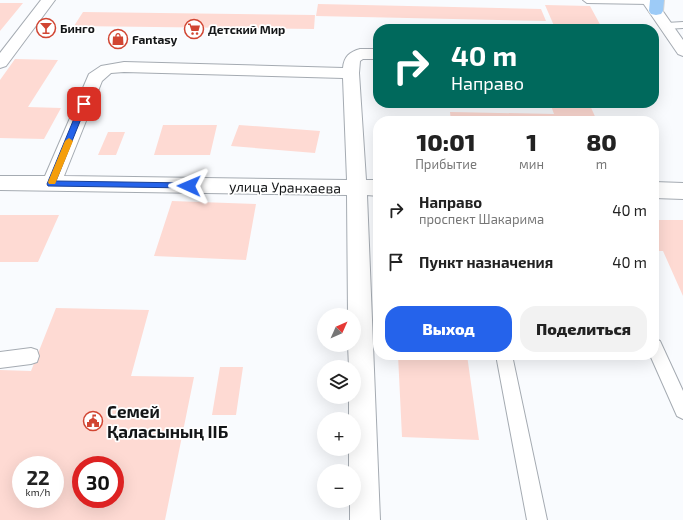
<!DOCTYPE html>
<html lang="ru">
<meta charset="utf-8">
<style>
body{margin:0;font-family:"Exo 2",sans-serif;background:#f2f2f2;color:#222;height:100vh;display:flex;flex-direction:column;font-size:15px;white-space:nowrap}
*{box-sizing:border-box;margin:0}
p{font-size:13px;color:#767676}
.icon{flex:none;width:22px;height:22px;fill:none;stroke:currentColor;stroke-width:2;stroke-linecap:round;stroke-linejoin:round}
.map{position:relative;flex:1;overflow:hidden}
.details{position:absolute;left:373px;top:116px;width:286px;height:244px;display:flex;flex-direction:column;background:#fff;border-radius:16px;box-shadow:0 4px 16px #0002}
.details>*{flex:none}
.top-card{position:absolute;left:373px;top:24px;width:286px;height:84px;border-radius:16px;box-shadow:0 4px 16px #0002;background:#00695c;color:#fff;overflow:hidden}
.needle{width:26px;rotate:45deg}
.tools{position:absolute;left:317px;top:308px;display:grid;gap:8px}
.tools a{display:grid;place-items:center;width:44px;height:44px;border-radius:50%;background:#fff;box-shadow:0 4px 16px #0002;font-size:20px}
.speed{position:absolute;left:12px;top:456px;display:flex;gap:8px;font-size:20px;font-weight:700;text-align:center}
.speed>*{display:grid;place-content:center;width:52px;height:52px;border-radius:50%;background:#fff;box-shadow:0 4px 16px #0002;line-height:1}
.speed small{font-size:10px;font-weight:400}
.speed .limit{border:6px solid #d22;background:#fff;color:#111}
.pin{position:absolute;display:grid;place-items:center;width:34px;height:34px;color:#fff;margin:-17px;border-radius:8px;box-shadow:0 2px 6px #0006}
.me{position:absolute;width:44px;margin:-22px;rotate:271deg;stroke-linejoin:round;filter:drop-shadow(0 0 3px #0008)}
.turn{display:flex;align-items:center;gap:14px;height:84px;padding:0 12px;font-size:18px}
.turn .icon{width:52px;height:52px;stroke-width:2.5}
.turn b{display:block;font-size:28px;line-height:34px}
.eta{display:flex;justify-content:space-evenly;align-items:center;height:68px;text-align:center}
.eta b{font-size:24px;font-weight:800;line-height:28px}
.action{display:flex;gap:8px;margin-top:auto;padding:8px 12px}
.action a{flex:1;height:46px;border-radius:16px;background:#2563eb;color:#fff;font-size:16px;font-weight:800;line-height:46px;text-align:center}
.action a+a{background:#f2f2f2;color:#222}
ul{padding:0;list-style:none}
li{display:flex;align-items:center;gap:12px;height:52px;padding:0 12px}
li div{flex:1}
li b{display:block;font-size:15px}
li em{font-style:normal}
.map>svg:first-child{display:block}
.building{fill:#fedad3;fill-rule:evenodd}
.lines{fill:none;stroke-linecap:round;stroke-linejoin:round}
.service-casing{stroke:#a5abb2;stroke-width:2}
.minor-casing{stroke:#a5abb2;stroke-width:2}
.tertiary-casing{stroke:#a5abb2;stroke-width:2}
.primary-casing{stroke:#d5d5d5;stroke-width:2}
.service{fill:#fff;fill-rule:evenodd}
.minor{fill:#fff;fill-rule:evenodd}
.tertiary{fill:#fff;fill-rule:evenodd}
.primary{fill:#9dcbf7;fill-rule:evenodd}
.route{fill:#2563eb;stroke:#184099}
.slow{fill:#f59e0b}
.labels{text-anchor:middle;dominant-baseline:central;stroke-width:3.5;stroke-linejoin:round;paint-order:stroke}
.far-poi-label{font-size:12px;font-weight:bold;fill:#141618;stroke:#fff;text-anchor:start}
.street-label{font-size:14px;fill:#141618;stroke:#fff}
.near-poi-label{font-size:17px;font-weight:bold;fill:#141618;stroke:#fff;text-anchor:start}
</style>
<div class="map">
<svg width="683" height="520" viewBox="0 0 683 520">
<rect width="100%" height="100%" fill="#f9fbfe"/>
<!-- building -->
<path class="building" d="M0,3H23L0,31Z
M318,4L541,9L546,21L316,16Z
M545,5L590,6L602,28H555Z
M83,12L315,15L314,29L74,26Z
M15,59L58,60L28,107L61,108L44,139L0,138V80Z
M550,103H589L597,121H451L450,112L554,114Z
M163,125H217L210,155H154Z
M239,125L320,131L315,153L231,146Z
M108,132H125L116,155H98Z
M172,201L256,204L246,260L154,256Z
M0,215H59L38,262H0Z
M654,220H683V296L663,251H654Z
M56,308L149,310L131,376L194,377L165,520H0V370L31,371ZM21,465H55V499H21ZM81,465H115V499H81Z
M398,355H467L479,440L402,437Z
M220,367H243L236,415H212Z"/>
<g class="lines">
<!-- service casing -->
<g class="service-casing">
<path id="service" d="M583,0H653V1L649,4L587,3Z
M683,22V28L666,29L661,26L666,23Z
M654,338L660,341L683,391V419L677,416L650,355H654Z
M31,348L37,350L39,356L37,362L31,364L0,368V352Z
M496,355H512L547,520H527Z"/>
</g>
<!-- minor casing -->
<g class="minor-casing">
<path id="minor" d="M360,49H378V59H363L360,61L359,73L366,180H378V196L367,195L380,520H350V501H354V471H349V449H354V419H349V397H354V367H349L348,345H354V315H348L347,195L0,190V176H45L89,74L101,66L124,62L343,68C344,57 349,52 360,49ZM124,72L343,78L347,180L64,176L102,81L111,73Z
M654,182L683,183V199L654,198Z"/>
</g>
<!-- tertiary casing -->
<g class="tertiary-casing">
<path id="tertiary" d="M41,0H55L6,66L0,68V53Z
M641,0H655L683,40V56L678,54Z"/>
</g>
<!-- primary casing -->
<g class="primary-casing">
<path id="primary" d="M650,0H664L663,11L661,14L656,15L651,14L649,11Z"/>
</g>
<!-- service -->
<use href="#service" class="service"/>
<!-- minor -->
<use href="#minor" class="minor"/>
<!-- tertiary -->
<use href="#tertiary" class="tertiary"/>
<!-- primary -->
<use href="#primary" class="primary"/>
</g>
<!-- route -->
<path class="route" d="M84,102L87,104L56,181L189,183L192,184V188L48,186L47,184L80,104Z"/>
<!-- slow -->
<path class="slow" d="M69,138L73,141L56,182L55,184H49L48,182L65,141Z"/>
<!-- icons -->
<defs>
<g id="bar-ring" transform="scale(1)"><circle r="9.5" fill="#fff" stroke="#d14532" stroke-width="1.5"/><path d="M-6-5H6L.8 .8V4.5H3.5V6h-7V4.5H-.8V.8Z" fill="#d14532"/></g>
<g id="supermarket-ring" transform="scale(1)"><circle r="9.5" fill="#fff" stroke="#d14532" stroke-width="1.5"/><path d="M-6-5.5h2.5l.6 2H6L4.5 2H-2.5L-4.4-4H-6ZM-1.5 3.2a1.3 1.3 0 1 0 .1 0ZM3 3.2a1.3 1.3 0 1 0 .1 0Z" fill="#d14532"/></g>
<g id="shop-ring" transform="scale(1)"><circle r="9.5" fill="#fff" stroke="#d14532" stroke-width="1.5"/><path d="M-5-2.5h2.3a2.7 3.5 0 0 1 5.4 0H5L5.5 6h-11ZM-1.5-2.5h3a1.5 2.3 0 0 0-3 0Z" fill="#d14532"/></g>
<g id="civic-ring" transform="scale(1)"><circle r="9.5" fill="#fff" stroke="#d14532" stroke-width="1.5"/><path d="M-.6-6.5H3V-4.5H.6V-3L4-1V1h2V6H-6V1h2V-1L-.6-3ZM-1.2 2.5V6h2.4V2.5Z" fill="#d14532"/></g>
</defs>
<g fill-rule="evenodd">
<use href="#bar-ring" x="46" y="28"/>
<use href="#supermarket-ring" x="194" y="29"/>
<use href="#shop-ring" x="118" y="39"/>
<use href="#civic-ring" x="93" y="421"/>
</g>
<g class="labels">
<!-- far-poi labels -->
<g class="far-poi-label">
<text x="60" y="28">Бинго</text>
<text x="208" y="29">Детский Мир</text>
<text x="132" y="39">Fantasy</text>
</g>
<!-- street labels -->
<g class="street-label">
<text transform="translate(285 187) rotate(1)">улица Уранхаева</text>
</g>
<!-- near-poi labels -->
<g class="near-poi-label">
<text x="107" y="411">Семей<tspan x="107" dy="20">Қаласының ІІБ</tspan></text>
</g>
</g>
</svg>
<div class="tools">
<a><svg class="needle" viewBox="-14 -14 28 28"><path d="M0-13l5 13h-10z" fill="#e53935"/><path d="M0 13l5-13h-10z" fill="#767676"/></svg></a>
<a><svg class="icon" aria-label="layers" viewBox="0 0 24 24"><path d="M12 4l9 5-9 5-9-5zM3 14l9 5 9-5"/></svg></a>
<a>+</a>
<a>−</a>
</div>
<div class="speed"><div>22<small>km/h</small></div><div class="limit">30</div></div>
<div class="pin" style="left:84px;top:104px;background:#d93025"><svg class="icon" aria-label="arrive" viewBox="0 0 24 24"><path d="M6 21V4h12l-3 4 3 4H6"/></svg></div>
<svg class="me" style="left:189px;top:186px" viewBox="-20 -20 40 40"><path d="M0-17L14 15 0 8-14 15z" fill="#2563eb" stroke="#fff" stroke-width="4"/></svg>
<div class="top-card">
<div class="turn"><svg class="icon" aria-label="right" viewBox="0 0 24 24"><path d="M7 20v-9h11M14 6l5 5-5 5"/></svg><div><b>40 m</b>Направо</div></div>
</div>
<section class="details">
<div class="eta">
<div><b>10:01</b><p>Прибытие</p></div>
<div><b>1</b><p>мин</p></div>
<div><b>80</b><p>m</p></div>
</div>
<ul>
<li><svg class="icon" aria-label="right" viewBox="0 0 24 24"><path d="M7 20v-9h11M14 6l5 5-5 5"/></svg><div><b>Направо</b><p>проспект Шакарима</p></div><em>40 m</em></li>
<li><svg class="icon" aria-label="arrive" viewBox="0 0 24 24"><path d="M6 21V4h12l-3 4 3 4H6"/></svg><div><b>Пункт назначения</b></div><em>40 m</em></li>
</ul>
<div class="action"><a>Выход</a><a>Поделиться</a></div>
</section>
</div>
